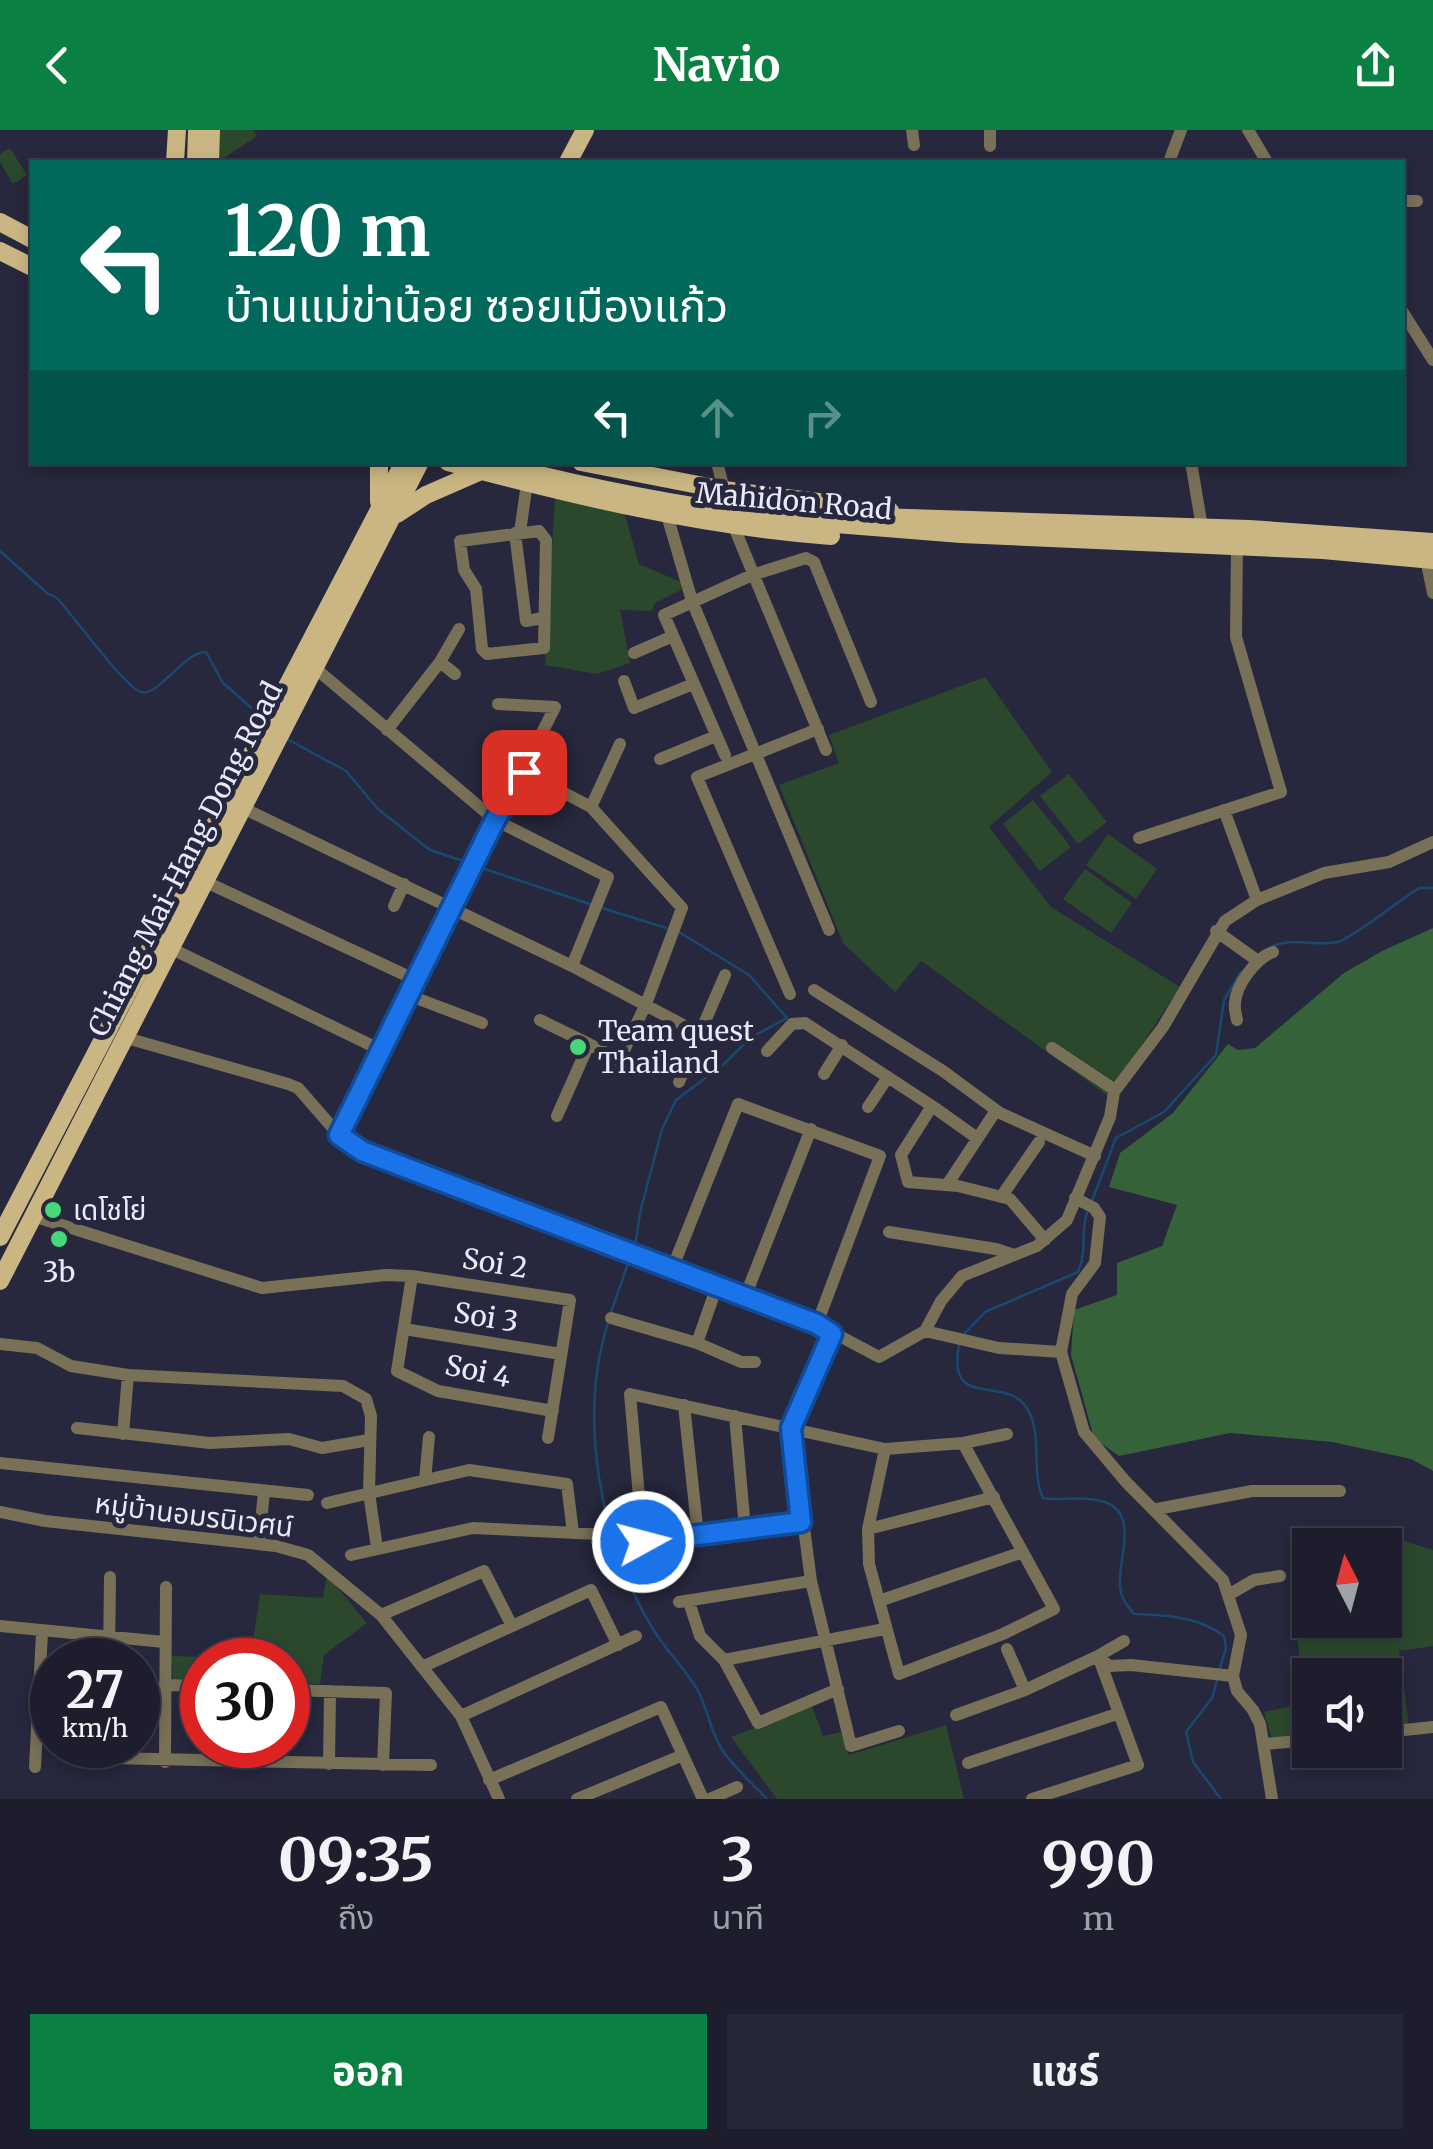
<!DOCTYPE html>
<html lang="th">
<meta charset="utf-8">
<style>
body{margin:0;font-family:Merriweather,"Noto Sans Thai",serif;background:#252636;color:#f1f3f6;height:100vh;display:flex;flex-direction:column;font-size:38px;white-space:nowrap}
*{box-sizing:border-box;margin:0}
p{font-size:32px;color:#a0a2aa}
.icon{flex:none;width:55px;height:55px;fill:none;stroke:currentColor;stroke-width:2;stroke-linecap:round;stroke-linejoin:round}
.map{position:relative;height:1669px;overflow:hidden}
.sheet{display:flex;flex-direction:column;background:#1d1d2e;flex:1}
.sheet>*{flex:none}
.guide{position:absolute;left:30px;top:30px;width:1375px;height:305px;border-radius:0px;box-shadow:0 5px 15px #0003,0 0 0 2px #3b3b4a;background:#00695c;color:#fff;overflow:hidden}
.needle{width:65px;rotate:354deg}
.fabs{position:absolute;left:1292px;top:1398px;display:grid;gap:20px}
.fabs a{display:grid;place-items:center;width:110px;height:110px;border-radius:0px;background:#1d1d2e;box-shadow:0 5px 15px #0003,0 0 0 2px #3b3b4a;font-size:50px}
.speed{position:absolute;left:30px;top:1508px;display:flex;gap:20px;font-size:50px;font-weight:700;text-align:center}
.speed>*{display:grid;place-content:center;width:130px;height:130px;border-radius:50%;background:#1d1d2e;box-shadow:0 5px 15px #0003,0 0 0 2px #3b3b4a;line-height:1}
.speed small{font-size:25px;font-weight:400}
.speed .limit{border:15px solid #d22;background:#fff;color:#111}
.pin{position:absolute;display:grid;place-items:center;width:85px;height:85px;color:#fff;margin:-42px;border-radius:20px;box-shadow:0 5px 15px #0006}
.me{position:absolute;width:110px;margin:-55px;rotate:83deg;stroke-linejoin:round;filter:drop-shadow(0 0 8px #0008)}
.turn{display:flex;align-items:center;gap:35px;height:210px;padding:0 30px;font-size:45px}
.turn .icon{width:130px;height:130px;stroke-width:2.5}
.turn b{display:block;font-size:70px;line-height:85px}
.lanes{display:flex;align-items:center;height:95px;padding:0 30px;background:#0003;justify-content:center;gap:50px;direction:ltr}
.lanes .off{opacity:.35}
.eta{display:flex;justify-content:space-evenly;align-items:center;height:170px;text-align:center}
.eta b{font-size:60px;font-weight:700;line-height:70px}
.cta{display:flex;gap:20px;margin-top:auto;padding:20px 30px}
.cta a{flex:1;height:115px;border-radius:0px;background:#0b8043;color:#fff;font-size:40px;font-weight:700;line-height:115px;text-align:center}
.cta a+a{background:#252636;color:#f1f3f6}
header{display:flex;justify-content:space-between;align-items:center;height:130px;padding:0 30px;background:#0b8043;color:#fff;font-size:45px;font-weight:700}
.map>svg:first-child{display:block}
.green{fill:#2b482d}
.forest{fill:#356238}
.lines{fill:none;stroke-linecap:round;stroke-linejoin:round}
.stream{stroke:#1a4970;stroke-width:2.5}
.minor{stroke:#797058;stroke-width:12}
.major{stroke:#c9b683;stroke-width:18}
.major-bridge{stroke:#c9b683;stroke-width:18}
.route-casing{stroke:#114b97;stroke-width:25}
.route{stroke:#1a73e8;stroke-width:18}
.poi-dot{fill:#45d77a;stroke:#27273d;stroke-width:4}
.labels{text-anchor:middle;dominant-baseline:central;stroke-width:10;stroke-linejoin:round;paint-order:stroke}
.street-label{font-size:28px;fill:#e8e9f9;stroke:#27273d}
.poi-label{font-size:28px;fill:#e8e9f9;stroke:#27273d;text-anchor:start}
</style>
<header><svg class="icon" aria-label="back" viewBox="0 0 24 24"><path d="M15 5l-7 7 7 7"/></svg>Navio<svg class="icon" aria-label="share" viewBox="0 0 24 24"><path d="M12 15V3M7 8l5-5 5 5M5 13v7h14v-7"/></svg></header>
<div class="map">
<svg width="1433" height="1669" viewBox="0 0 1433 1669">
<rect width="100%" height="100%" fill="#27273d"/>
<!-- green -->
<path class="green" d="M218,0H253L257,6L218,32Z
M10,18L27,45L13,54L0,32V24Z
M555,368L624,382L639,434L681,452V460L655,473L652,481L620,480L630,533L597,544L545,535Z
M985,547L1052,642L989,697L1051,777L1180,857L1108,966L921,831L895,862L843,813L779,655L839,633L829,605Z
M1069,644L1107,692L1078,714L1040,666Z
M1033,670L1071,717L1040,741L1003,694Z
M1108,704L1157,739L1136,769L1086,735Z
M1085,739L1132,773L1111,803L1063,769Z
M1391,1407L1433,1420V1516L1399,1521L1409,1595L1385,1597V1545H1310V1606L1272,1610L1264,1582L1306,1573L1294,1486L1310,1483V1490H1385V1415H1310V1450L1305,1414Z
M327,1445L367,1493L324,1525L320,1554L288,1553V1530H202V1551L173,1550L172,1526L202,1527L204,1522L251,1524L260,1464L323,1468Z
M812,1576L823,1606L841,1602L849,1625L946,1595L964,1669H777L731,1607Z"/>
<!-- forest -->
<path class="forest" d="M1433,798V1341L1411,1329L1332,1312L1230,1303L1119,1326L1094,1308L1071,1225L1074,1180L1117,1165V1133L1162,1116L1177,1075L1109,1057L1120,1023L1173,983L1228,914L1238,920L1255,918L1344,843L1382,821Z"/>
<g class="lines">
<!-- stream -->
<path class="stream" d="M0,421L47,463L57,468C72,484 126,559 141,562C151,565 161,553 168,547C179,538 192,522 206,522L223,553L262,587
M287,609L346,641L378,679L430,720L472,734
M479,737L590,774
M602,778L666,798
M1273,816C1292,807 1317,817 1338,812C1349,810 1404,767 1419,758H1433
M1092,1071L1116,1008L1164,982L1216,925L1224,870L1241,842
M635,1117L640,1083L662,999L676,970L724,934L750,908L787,888L749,845L679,802
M611,1182L630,1128
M609,1190C577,1286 600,1412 653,1499C666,1521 686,1539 698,1561C708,1579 710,1601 721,1618C732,1636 752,1653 767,1669
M965,1203L985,1182L1078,1142C1088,1118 1080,1103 1087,1083
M959,1215C946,1285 1010,1239 1030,1284C1042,1311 1031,1341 1043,1368C1061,1371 1079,1366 1097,1370C1143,1378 1117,1428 1120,1457C1121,1469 1127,1475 1134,1484C1165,1485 1198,1486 1224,1506L1226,1518L1220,1538
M1217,1551L1212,1568L1186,1602L1193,1632L1221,1669"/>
<!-- minor -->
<path class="minor" d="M912,0L914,15
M990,0V16
M1248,0L1267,32
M1169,32L1181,0
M1402,71H1417
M1402,181L1433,230
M717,332L724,360
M1191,332L1202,397
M667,385L692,471L829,800
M734,397L826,620
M539,401L546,410L544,518L487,524L482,519L476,459L464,440L460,411Z
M520,402L527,353
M515,403L526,491L543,488
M1426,429L1433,463
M634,523L673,506
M440,532L455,544
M315,538L495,690L608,747L572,836
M624,551L634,578L693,554
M387,600L440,532L459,499
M725,625L664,485L752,445L806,428L814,432L871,572
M660,629L716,606
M524,642L591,677L682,778L646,874L619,931
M591,677L620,614
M243,678L572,836L700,904
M1224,680L1257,770
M1139,708L1281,662L1236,507L1237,415
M204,751L416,850
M394,776L404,754
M1216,801L1258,831
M170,818L381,920
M814,860L943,941L1000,983L1095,1026
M790,864L697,647L818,599
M408,865L482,893
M540,890L589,914L557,986
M1237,890C1236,884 1234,879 1235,873C1236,855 1256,828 1273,822
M123,907L288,954L298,958L339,1005L363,1021L817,1194L879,1227L925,1201L941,1171L962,1146L1037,1116L1067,1090L1110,987L1114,962L1163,897L1225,791L1257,770L1324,743L1389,732L1433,712
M589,914L642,941
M1052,918L1115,960
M767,921L792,894L805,893L932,976L901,1025L908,1052L958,1056L1010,1069L1045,1110
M824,944L842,915
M679,952L725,845
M932,976L977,1008
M868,977L888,947
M339,1005L555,577L498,574
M947,1055L993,985
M1001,1067L1039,1012
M1075,1068L1094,1078L1100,1087L1095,1133L1072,1164L1061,1222L1084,1302L1126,1352L1223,1450L1241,1505L1233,1546L1237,1561L1253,1580L1260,1594L1272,1669
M33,1086L262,1158L386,1145L412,1146L570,1170L548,1308
M889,1102L996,1119L1014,1125
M672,1139L738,974L880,1026L817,1194
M412,1146L397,1241L438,1261L553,1281
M745,1167L811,999
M611,1188L697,1213L741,1232H755
M404,1199L561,1224
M925,1201L999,1218L1061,1222
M832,1204L791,1298L811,1451L851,1616L899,1601
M697,1213L717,1156
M0,1214L37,1218L71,1236L128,1245L343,1256L366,1269L371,1286L369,1363L377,1418
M684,1275L698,1405
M735,1286L745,1399
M77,1298L210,1313L289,1309L322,1318L369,1310
M123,1304L128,1245
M885,1319L868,1399L869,1434L899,1544L1003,1504L1054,1479L963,1313
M0,1333L308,1365
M425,1350L429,1307
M327,1373L469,1340L567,1354L573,1403
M1157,1379L1252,1361H1340
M0,1382L45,1391L276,1416L308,1425L381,1485L461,1586L499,1669
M801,1392L643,1412L630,1264L885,1319L963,1313L1007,1304
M868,1399L994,1367
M259,1414L264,1361
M351,1425L473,1398L598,1404
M1230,1464L1254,1450L1280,1446
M879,1471L1023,1422
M679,1472L811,1451
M689,1472L700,1506L724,1530L758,1593L838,1559
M381,1485L484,1441L511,1494
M0,1496L164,1512
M1007,1519L1025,1560
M109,1530L110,1447
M724,1530L885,1499
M422,1537L591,1460L618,1515
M164,1555L202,1556
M288,1560L386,1563L383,1635
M956,1585L1025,1560L1098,1526L1109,1536L1131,1535L1233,1546
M461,1586L636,1506
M1385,1602L1433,1597
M1265,1614L1310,1610
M109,1615V1628L431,1635
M165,1632L166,1457
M968,1633L1117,1584
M329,1634L330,1561
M35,1637L42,1503
M489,1650L661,1577L703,1669
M577,1669L683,1625
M710,1669L737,1657
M1032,1669L1138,1635L1098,1526L1124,1511"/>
<!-- major -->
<path class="major" d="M175,32L177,0
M196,32L197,0
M210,32L211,0
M568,32L585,0
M0,92L32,109
M0,121L32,137
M379,332V372
M448,332C575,366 700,396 831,406
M581,332L724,360L890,381
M397,384L426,365L481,341
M877,387L1249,399L1433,412
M811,392L961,404L1323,420L1433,430
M0,1107L404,332
M0,1151L420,332"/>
<!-- major-bridge -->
<path class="major-bridge" d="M487,332C594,360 702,381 811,392"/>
</g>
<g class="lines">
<!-- route casing -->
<g class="route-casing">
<path id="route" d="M524,642L495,690L339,1005L362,1021L817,1194L832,1204L791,1298L801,1392L643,1412"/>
</g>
<!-- route -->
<use href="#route" class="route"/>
</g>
<!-- markers -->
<g class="poi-dot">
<circle cx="578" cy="917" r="10"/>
<circle cx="53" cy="1080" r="10"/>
<circle cx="59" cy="1109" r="10"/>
</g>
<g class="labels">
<!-- street labels -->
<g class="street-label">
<text transform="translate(794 371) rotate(5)">Mahidon Road</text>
<text transform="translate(185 729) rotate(-63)">Chiang Mai-Hang Dong Road</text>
<text transform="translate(495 1133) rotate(9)">Soi 2</text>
<text transform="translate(486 1187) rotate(9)">Soi 3</text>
<text transform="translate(478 1241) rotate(12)">Soi 4</text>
<text transform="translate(194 1385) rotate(7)">หมู่บ้านอมรนิเวศน์</text>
</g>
<!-- poi labels -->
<g class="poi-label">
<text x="598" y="901">Team quest<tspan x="598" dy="32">Thailand</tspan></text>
<text x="73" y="1080">เดโชโย่</text>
<text x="59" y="1142" text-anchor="middle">3b</text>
</g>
</g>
</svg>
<div class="fabs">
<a><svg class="needle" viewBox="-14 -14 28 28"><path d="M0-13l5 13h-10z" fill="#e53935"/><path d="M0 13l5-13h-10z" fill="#a0a2aa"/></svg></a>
<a><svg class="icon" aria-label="sound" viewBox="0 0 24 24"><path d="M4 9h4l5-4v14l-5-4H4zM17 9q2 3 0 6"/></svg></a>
</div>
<div class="speed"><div>27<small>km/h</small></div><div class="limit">30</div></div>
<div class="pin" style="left:524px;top:642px;background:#d93025"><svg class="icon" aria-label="arrive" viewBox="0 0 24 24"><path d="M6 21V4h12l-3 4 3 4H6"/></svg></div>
<svg class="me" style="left:643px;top:1412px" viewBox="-20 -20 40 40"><circle r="17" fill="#1a73e8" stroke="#fff" stroke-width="3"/><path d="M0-11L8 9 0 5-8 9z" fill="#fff"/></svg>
<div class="guide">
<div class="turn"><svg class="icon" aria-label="left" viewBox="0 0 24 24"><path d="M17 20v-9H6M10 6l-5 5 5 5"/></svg><div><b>120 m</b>บ้านแม่ข่าน้อย ซอยเมืองแก้ว</div></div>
<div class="lanes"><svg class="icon" aria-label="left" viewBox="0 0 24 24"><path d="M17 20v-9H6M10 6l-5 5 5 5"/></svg><svg class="icon off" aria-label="ahead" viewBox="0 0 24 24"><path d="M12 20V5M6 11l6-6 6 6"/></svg><svg class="icon off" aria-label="right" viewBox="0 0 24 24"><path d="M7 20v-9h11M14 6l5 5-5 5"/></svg></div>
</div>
</div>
<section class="sheet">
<div class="eta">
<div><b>09:35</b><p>ถึง</p></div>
<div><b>3</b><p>นาที</p></div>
<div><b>990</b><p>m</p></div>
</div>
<div class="cta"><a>ออก</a><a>แชร์</a></div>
</section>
